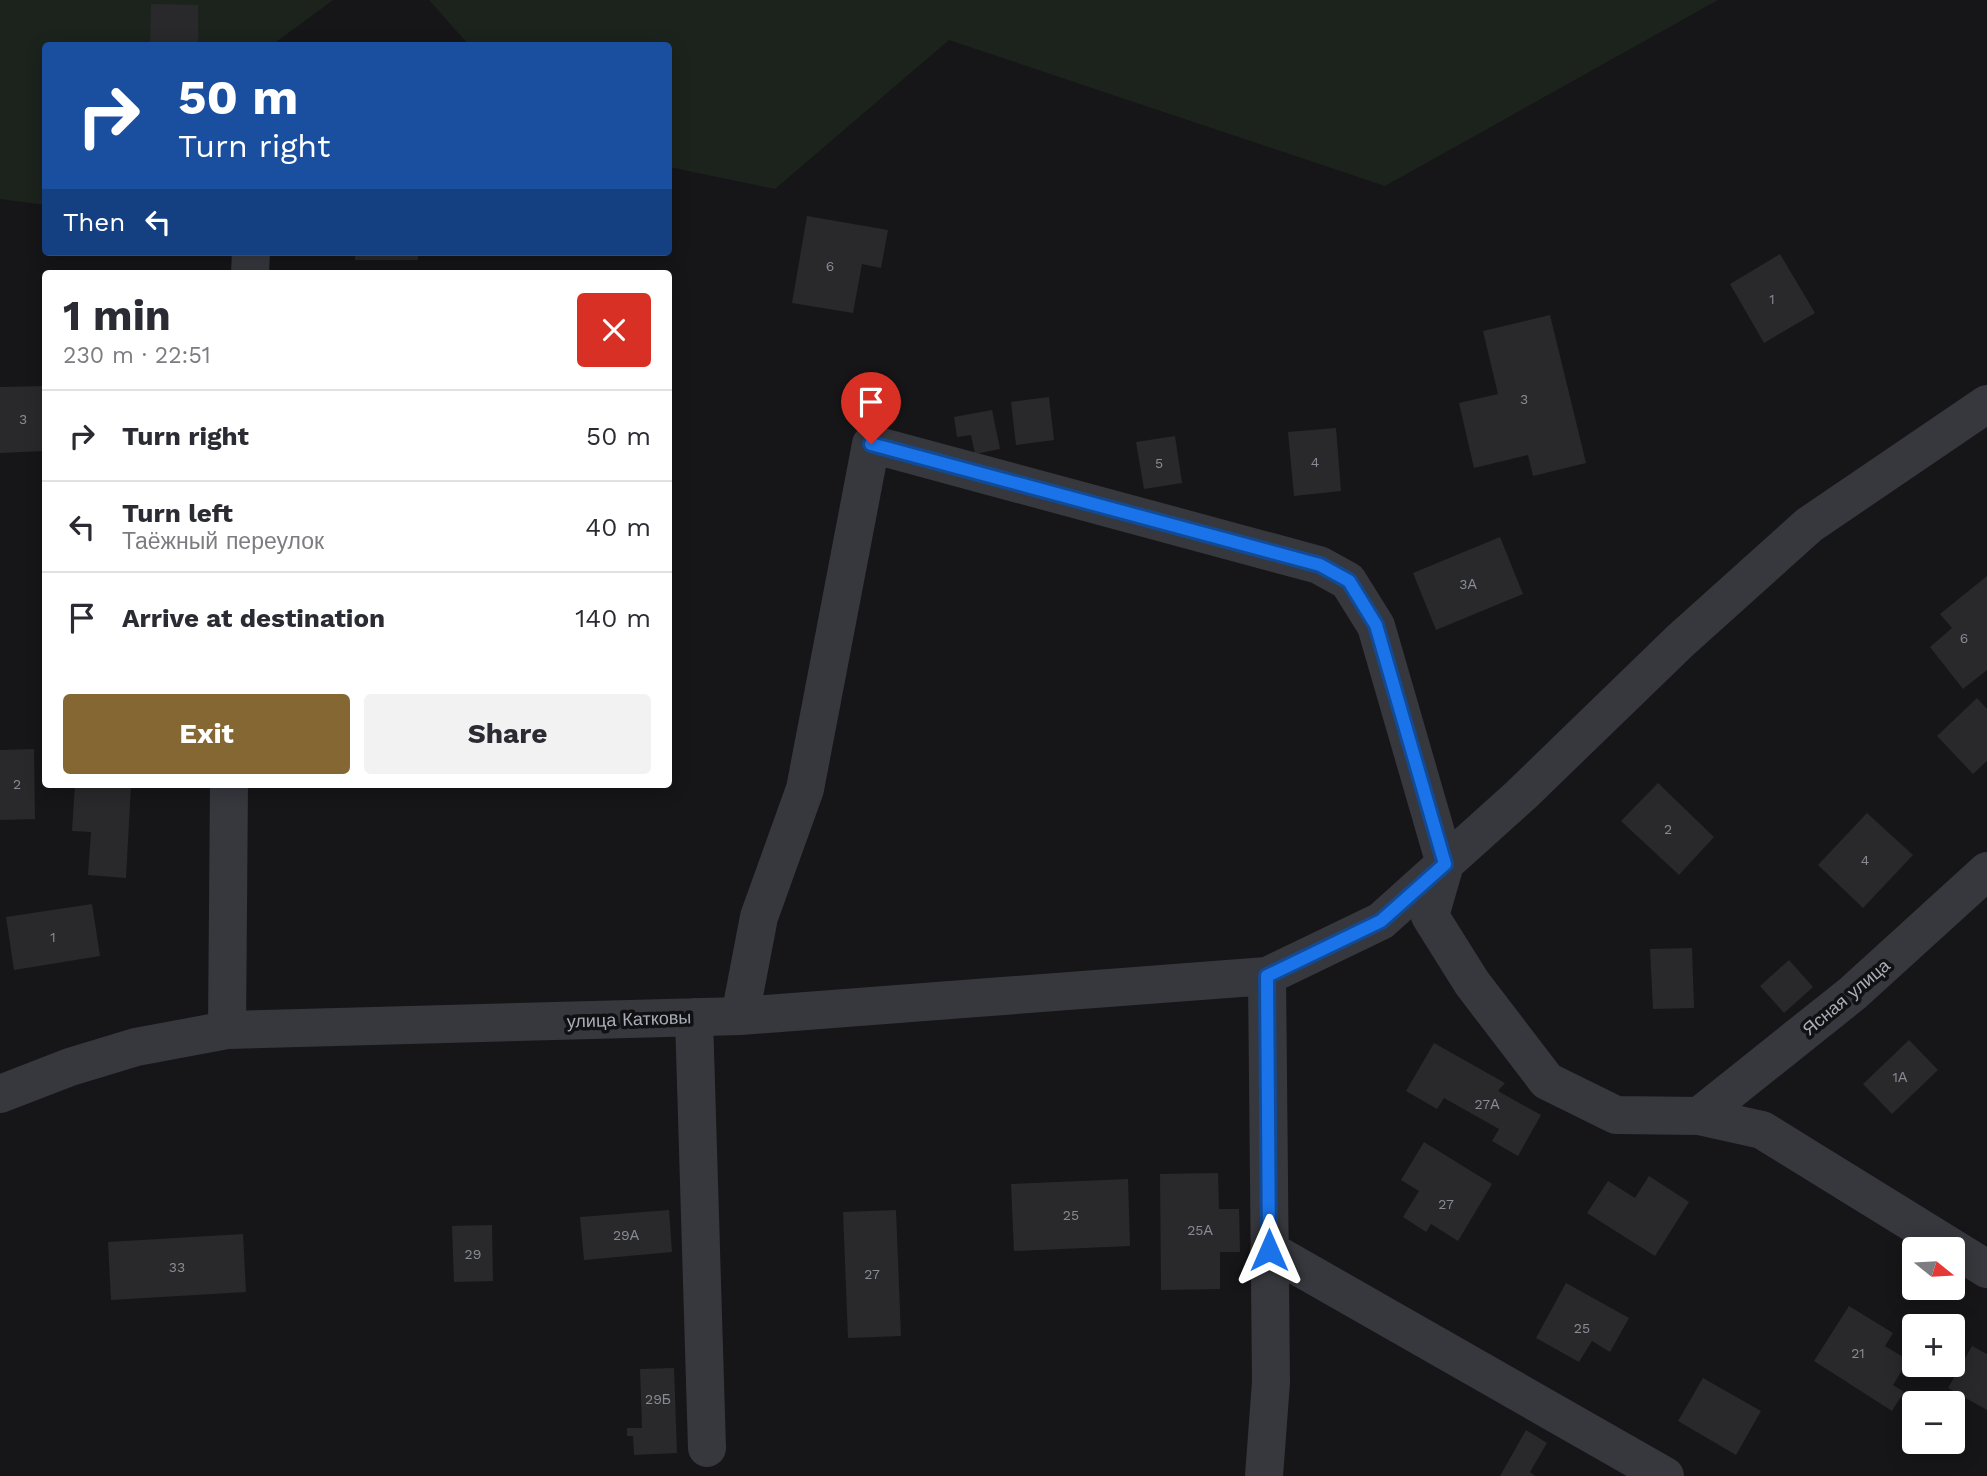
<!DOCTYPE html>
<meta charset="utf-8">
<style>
body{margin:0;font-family:"Work Sans",sans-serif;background:#f2f2f3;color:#2b2b33;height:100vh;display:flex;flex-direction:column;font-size:26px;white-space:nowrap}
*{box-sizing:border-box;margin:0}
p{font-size:23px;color:#7c7c81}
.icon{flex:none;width:38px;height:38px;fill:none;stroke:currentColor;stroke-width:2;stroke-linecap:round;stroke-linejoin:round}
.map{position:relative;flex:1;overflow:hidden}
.drawer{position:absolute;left:42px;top:270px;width:630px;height:518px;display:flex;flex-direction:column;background:#fff;border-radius:7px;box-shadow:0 4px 18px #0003}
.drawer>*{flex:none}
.top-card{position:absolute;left:42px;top:42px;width:630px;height:214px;border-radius:7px;box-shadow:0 4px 18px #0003;background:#1a4fa0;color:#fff;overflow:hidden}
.needle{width:46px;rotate:108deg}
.tools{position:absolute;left:1902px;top:1237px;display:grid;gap:14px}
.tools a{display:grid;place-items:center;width:63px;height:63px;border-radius:7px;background:#fff;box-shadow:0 4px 18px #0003;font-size:35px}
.pin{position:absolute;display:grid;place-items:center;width:60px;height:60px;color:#fff;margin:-72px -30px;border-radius:50% 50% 50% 0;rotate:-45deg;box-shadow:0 0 7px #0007}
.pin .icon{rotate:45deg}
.me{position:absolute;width:77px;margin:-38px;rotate:0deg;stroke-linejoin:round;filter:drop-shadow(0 0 5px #0008)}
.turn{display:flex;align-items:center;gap:24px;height:147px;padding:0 21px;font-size:32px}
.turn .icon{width:91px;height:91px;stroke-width:2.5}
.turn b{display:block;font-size:49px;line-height:60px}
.then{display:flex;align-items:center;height:66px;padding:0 21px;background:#0003;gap:14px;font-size:26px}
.round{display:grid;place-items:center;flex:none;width:74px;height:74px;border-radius:7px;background:#f2f2f3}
.overview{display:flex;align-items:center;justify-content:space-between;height:119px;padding:0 21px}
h1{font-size:42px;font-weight:700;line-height:52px}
.cta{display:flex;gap:14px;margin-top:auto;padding:14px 21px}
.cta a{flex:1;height:80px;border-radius:7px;background:#856733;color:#fff;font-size:28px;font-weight:700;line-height:80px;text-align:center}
.cta a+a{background:#f2f2f3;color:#2b2b33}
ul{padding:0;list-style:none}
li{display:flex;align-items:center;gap:21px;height:91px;padding:0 21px;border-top:2px solid #e1e1e2}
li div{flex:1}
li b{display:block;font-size:26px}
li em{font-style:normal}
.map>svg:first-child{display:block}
.green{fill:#1c231d}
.building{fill:#29292c}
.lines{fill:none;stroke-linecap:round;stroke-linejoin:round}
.minor{stroke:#37383d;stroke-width:38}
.route-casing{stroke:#114b97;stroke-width:18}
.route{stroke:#1a73e8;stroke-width:12}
.labels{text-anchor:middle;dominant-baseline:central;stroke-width:7;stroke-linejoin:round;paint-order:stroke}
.number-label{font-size:14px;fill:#888b94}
.street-label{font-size:18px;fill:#a8adb8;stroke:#111113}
</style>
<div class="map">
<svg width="1987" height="1476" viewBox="0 0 1987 1476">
<rect width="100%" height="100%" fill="#161618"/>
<!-- green -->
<path class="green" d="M0,0H333L272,45L46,46L45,205L0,199Z
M429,0H1718L1385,186L949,40L775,189L669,167L668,46L469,45Z"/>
<!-- building -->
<path class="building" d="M151,4L198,5V45H150Z
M807,216L888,230L881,268L862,264L853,313L792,303Z
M355,252H418V260H355Z
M1780,254L1815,313L1764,343L1730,284Z
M1550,315L1586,463L1533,476L1528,455L1474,468L1459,403L1498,394L1483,331Z
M46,386V451L0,453V387Z
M1049,397L1054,440L1016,445L1011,402Z
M992,410L1000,449L975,454L971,435L957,437L954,417Z
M1336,428L1341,491L1294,496L1288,432Z
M1175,436L1182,483L1144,489L1136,442Z
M1500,537L1523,594L1436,630L1413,573Z
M1987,576V670L1963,689L1930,647L1952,628L1940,614Z
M1977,698L1987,709V761L1973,774L1937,736Z
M34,749L35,819L0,820V750Z
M1658,783L1714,837L1679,875L1621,821Z
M75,784L131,785L126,878L88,875L91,832L72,831Z
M1867,813L1913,855L1863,908L1818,865Z
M92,904L100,956L14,970L6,917Z
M1692,948L1694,1008L1653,1009L1650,949Z
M1789,960L1813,987L1784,1013L1760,986Z
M1909,1040L1938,1070L1892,1114L1863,1084Z
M1434,1043L1505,1083L1498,1091L1541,1115L1518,1156L1492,1141L1499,1129L1444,1098L1437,1109L1406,1091Z
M1424,1142L1492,1184L1458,1241L1431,1224L1426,1232L1403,1217L1419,1191L1401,1180Z
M1218,1173L1219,1209H1239L1240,1252H1220V1289L1161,1290L1160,1174Z
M1649,1176L1689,1202L1655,1256L1587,1213L1608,1181L1635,1198Z
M1128,1179L1130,1246L1014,1251L1011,1184Z
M669,1210L672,1252L584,1260L580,1217Z
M896,1210L901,1336L848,1338L843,1212Z
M492,1225L493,1281L454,1282L452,1226Z
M243,1234L246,1292L111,1300L108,1242Z
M1566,1283L1629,1318L1610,1352L1592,1341L1579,1362L1536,1338Z
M1849,1306L1893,1333L1885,1346L1908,1360L1893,1385L1904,1392L1892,1411L1814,1361Z
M1972,1346L1987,1354V1410L1948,1388Z
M674,1368L677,1453L634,1455L633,1436H627V1428H642L640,1369Z
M1703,1378L1761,1411L1736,1455L1678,1421Z
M1526,1430L1547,1443L1530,1472L1535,1476H1500Z"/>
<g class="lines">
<!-- minor -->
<path class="minor" d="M250,273L251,252
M740,1016L759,917L805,789L871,444L1319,565L1348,581L1376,626L1445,864L1430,916L1472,983L1547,1081L1616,1115L1699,1116L1762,1130L1987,1269
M694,1017L707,1448
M227,1030L229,784
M0,1094L70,1067L136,1047L227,1030L740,1016L1267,976L1381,921L1521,795L1680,641L1809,525L1987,404
M1699,1116L1853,993L1987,871
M1269,1250L1665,1476
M1264,1476L1271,1382L1267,976"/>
</g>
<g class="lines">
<!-- route casing -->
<g class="route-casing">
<path id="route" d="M871,444L1320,565L1349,581L1376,625L1445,864L1381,921L1267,976L1269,1250"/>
</g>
<!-- route -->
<use href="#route" class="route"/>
</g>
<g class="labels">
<!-- number labels -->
<g class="number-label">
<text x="830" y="266">6</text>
<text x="1772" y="299">1</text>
<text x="1524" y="399">3</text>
<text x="23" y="419">3</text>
<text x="1315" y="462">4</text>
<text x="1159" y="463">5</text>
<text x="1468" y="584">3А</text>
<text x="1964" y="638">6</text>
<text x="17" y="784">2</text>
<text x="1668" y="829">2</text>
<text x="1865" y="860">4</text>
<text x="53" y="937">1</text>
<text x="1900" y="1077">1А</text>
<text x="1487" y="1104">27А</text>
<text x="1446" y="1204">27</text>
<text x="1071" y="1215">25</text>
<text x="1200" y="1230">25А</text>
<text x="626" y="1235">29А</text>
<text x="473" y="1254">29</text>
<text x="177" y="1267">33</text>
<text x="872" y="1274">27</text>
<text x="1582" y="1328">25</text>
<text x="1858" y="1353">21</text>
<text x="658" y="1399">29Б</text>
</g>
<!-- street labels -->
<g class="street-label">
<text transform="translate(1846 997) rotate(-40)">Ясная улица</text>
<text transform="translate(629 1019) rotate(-2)">улица Катковы</text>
</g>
</g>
</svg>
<div class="tools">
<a><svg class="needle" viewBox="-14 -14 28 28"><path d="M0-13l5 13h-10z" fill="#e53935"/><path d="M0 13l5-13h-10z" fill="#7c7c81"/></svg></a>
<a>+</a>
<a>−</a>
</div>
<div class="pin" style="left:871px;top:444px;background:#d93025"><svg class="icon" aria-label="arrive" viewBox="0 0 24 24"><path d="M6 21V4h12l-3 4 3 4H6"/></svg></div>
<svg class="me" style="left:1269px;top:1250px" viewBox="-20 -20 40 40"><path d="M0-17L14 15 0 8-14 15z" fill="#1a73e8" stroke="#fff" stroke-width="4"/></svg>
<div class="top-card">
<div class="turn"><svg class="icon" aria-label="right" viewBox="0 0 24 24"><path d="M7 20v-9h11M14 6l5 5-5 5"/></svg><div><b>50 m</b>Turn right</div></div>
<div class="then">Then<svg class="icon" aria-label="left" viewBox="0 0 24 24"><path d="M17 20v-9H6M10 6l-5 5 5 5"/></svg></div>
</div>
<section class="drawer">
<div class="overview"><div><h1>1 min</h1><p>230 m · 22:51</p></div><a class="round" style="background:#d93025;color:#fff"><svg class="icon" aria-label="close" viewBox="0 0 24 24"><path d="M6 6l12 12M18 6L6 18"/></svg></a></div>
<ul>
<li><svg class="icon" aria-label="right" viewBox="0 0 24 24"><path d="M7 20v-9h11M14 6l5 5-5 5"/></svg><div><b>Turn right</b></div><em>50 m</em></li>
<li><svg class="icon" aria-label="left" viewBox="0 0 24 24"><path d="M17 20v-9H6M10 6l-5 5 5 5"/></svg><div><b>Turn left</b><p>Таёжный переулок</p></div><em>40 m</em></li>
<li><svg class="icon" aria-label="arrive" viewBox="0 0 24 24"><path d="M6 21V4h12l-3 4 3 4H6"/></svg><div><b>Arrive at destination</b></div><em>140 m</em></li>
</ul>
<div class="cta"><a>Exit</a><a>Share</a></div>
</section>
</div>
